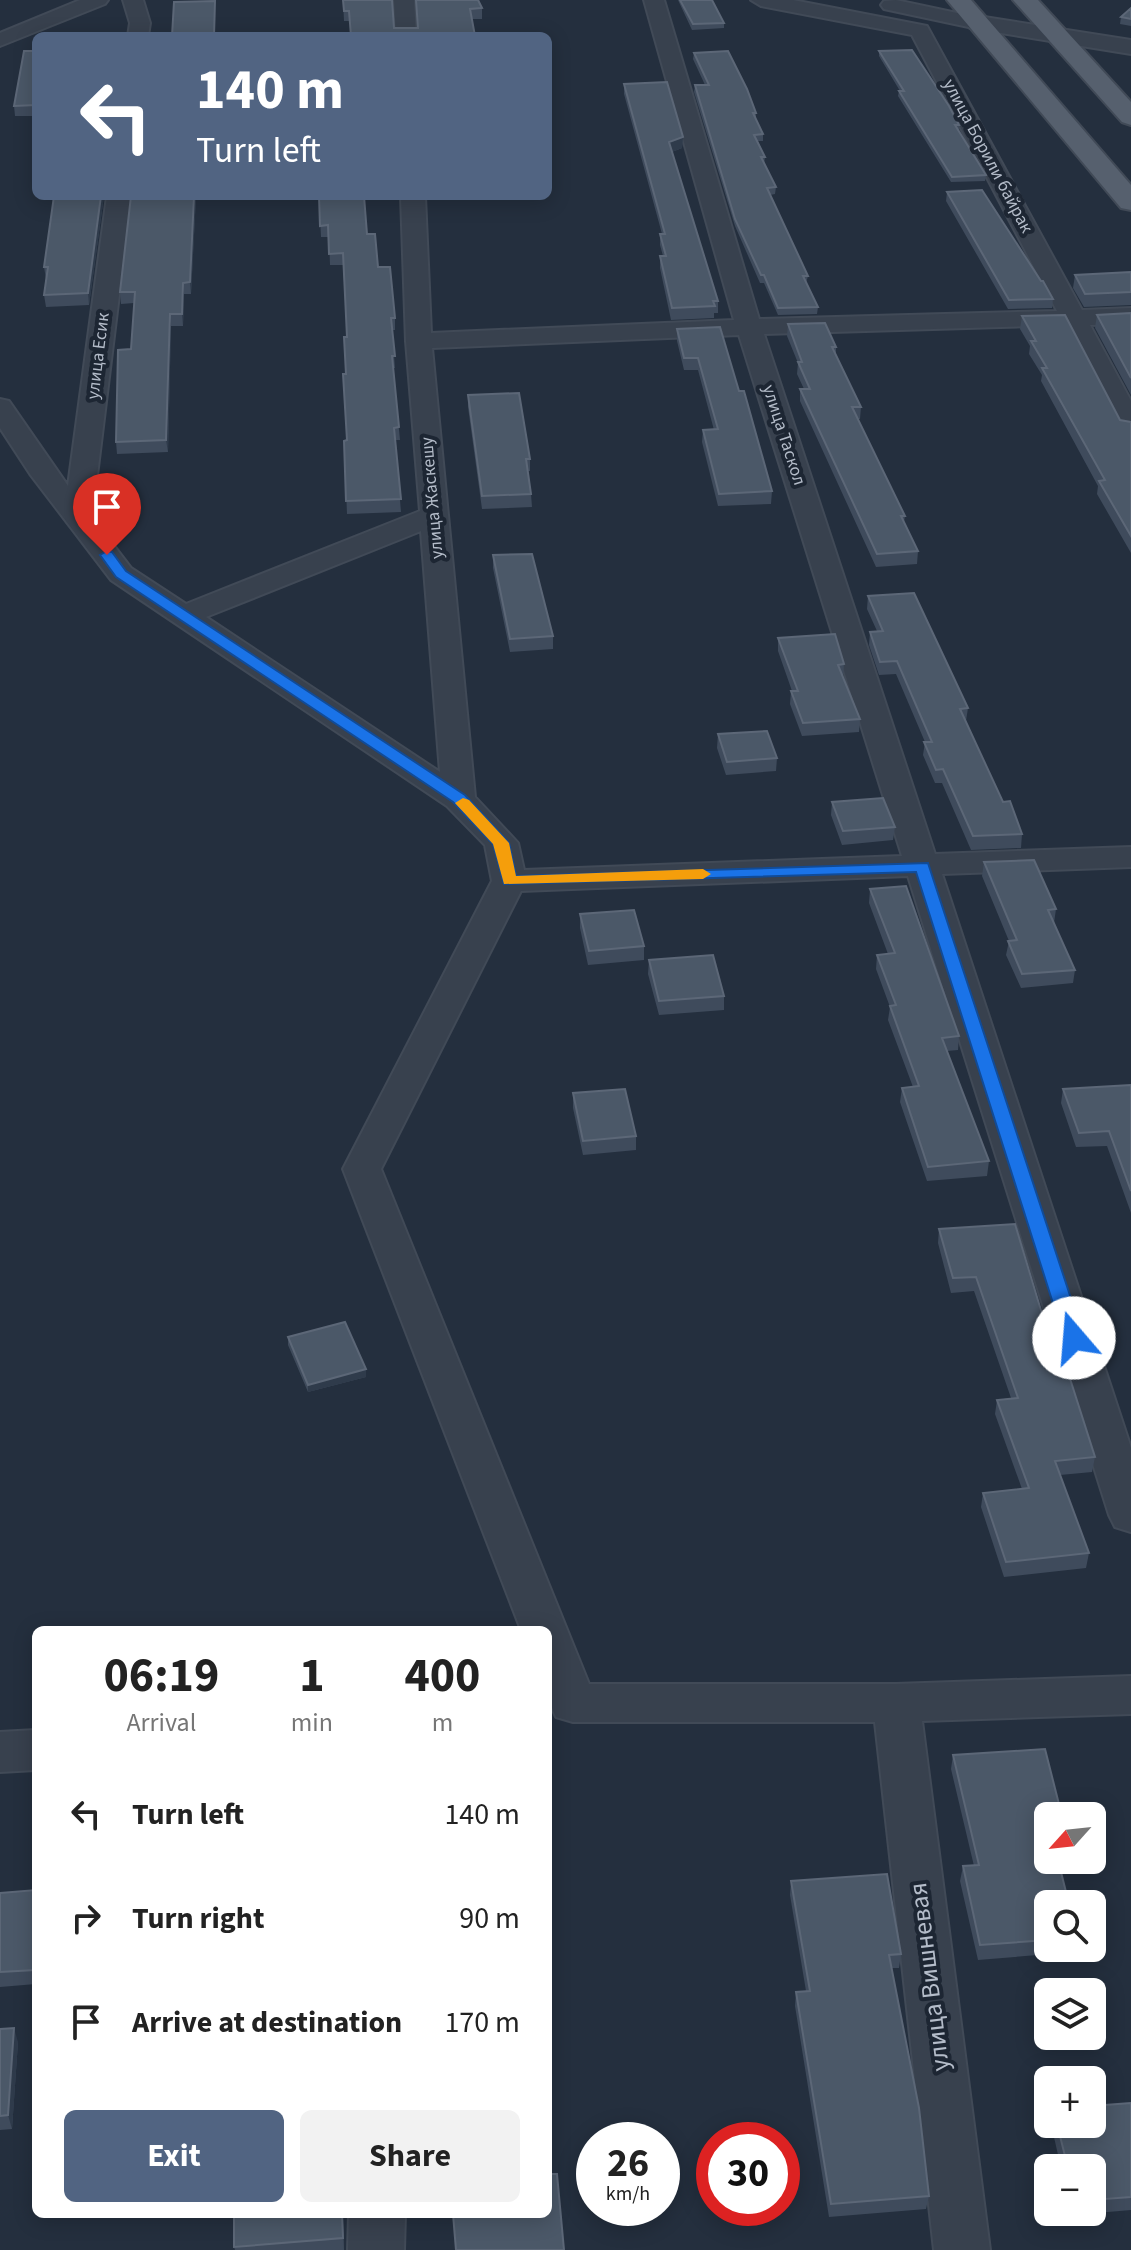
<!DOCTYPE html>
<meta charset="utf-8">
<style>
body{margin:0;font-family:"Source Sans 3",sans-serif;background:#f2f2f2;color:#222;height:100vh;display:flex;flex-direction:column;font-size:30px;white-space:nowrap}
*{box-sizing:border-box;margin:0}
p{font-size:26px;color:#767676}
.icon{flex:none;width:44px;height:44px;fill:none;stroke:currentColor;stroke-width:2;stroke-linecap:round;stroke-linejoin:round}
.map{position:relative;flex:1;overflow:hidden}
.side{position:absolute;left:32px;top:1626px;width:520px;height:592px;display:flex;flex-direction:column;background:#fff;border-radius:12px;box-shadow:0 4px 20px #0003}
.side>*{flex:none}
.guide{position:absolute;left:32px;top:32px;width:520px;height:168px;border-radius:12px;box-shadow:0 4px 20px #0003;background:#516482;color:#fff;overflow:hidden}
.needle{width:52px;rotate:243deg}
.buttons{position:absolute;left:1034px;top:1802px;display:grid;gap:16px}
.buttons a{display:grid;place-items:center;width:72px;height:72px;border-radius:12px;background:#fff;box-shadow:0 4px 20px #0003;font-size:40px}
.speed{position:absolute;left:576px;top:2122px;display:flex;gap:16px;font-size:40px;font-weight:700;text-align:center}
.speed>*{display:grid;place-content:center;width:104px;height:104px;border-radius:50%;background:#fff;box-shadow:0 4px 20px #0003;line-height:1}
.speed small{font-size:20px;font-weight:400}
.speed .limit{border:12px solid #d22;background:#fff;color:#111}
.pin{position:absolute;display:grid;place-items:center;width:68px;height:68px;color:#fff;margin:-82px -34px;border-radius:50% 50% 50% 0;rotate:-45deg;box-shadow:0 0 8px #0007}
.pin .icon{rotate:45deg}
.me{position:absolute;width:88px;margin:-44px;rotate:342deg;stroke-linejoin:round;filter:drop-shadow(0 0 6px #0008)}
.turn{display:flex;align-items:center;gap:28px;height:168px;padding:0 32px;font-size:36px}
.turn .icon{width:104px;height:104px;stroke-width:2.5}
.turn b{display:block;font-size:56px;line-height:68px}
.eta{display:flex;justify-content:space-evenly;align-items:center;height:136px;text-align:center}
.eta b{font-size:48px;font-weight:700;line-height:56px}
.button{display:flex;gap:16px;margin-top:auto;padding:16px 32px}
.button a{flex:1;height:92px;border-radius:12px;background:#516482;color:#fff;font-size:32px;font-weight:700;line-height:92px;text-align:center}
.button a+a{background:#f2f2f2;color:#222}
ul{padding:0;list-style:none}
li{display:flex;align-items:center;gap:24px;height:104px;padding:0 32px}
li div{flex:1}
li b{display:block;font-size:30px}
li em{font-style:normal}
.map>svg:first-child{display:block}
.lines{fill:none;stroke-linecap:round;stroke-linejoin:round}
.minor-casing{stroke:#414a57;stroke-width:4}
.tertiary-casing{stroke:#414a57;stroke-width:4}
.primary-casing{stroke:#414a57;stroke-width:4}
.minor{fill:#38414e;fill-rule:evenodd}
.tertiary{fill:#38414e;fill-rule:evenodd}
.primary{fill:#56606e;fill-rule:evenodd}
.wall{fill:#3f4b5c}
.shaded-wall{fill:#2f3b4b}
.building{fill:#4b5868;stroke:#5c6777;stroke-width:2}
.route{fill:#1a73e8;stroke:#114b97;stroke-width:2}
.slow{fill:#f59e0b}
.labels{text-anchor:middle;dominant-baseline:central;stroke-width:8;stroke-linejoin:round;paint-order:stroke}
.far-street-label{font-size:18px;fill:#b4bcc9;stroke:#1d2633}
.near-street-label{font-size:26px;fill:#b4bcc9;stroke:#1d2633}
</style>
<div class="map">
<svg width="1131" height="2250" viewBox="0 0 1131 2250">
<rect width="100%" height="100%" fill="#242f3e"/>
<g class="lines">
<!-- minor casing -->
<g class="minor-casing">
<path id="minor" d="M80,0H108L105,4L0,46V33Z
M123,0H143L150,23L148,36H128L130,23Z
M394,0H414L416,36H396Z
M644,0H664L759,319L1057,311L912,35L761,6L751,0H793L927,26L1082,310L1131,308V324L1090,325L1131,401V434L1121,432L1118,426L1065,325L764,334L935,854L1131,847V867L942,874L1131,1448V1532L1115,1527L1109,1515L908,876L521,891L381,1169L589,1684H896L1131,1676V1714L922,1721L990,2250H934L875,1722H573L556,1717L548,1699V1630H521L343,1169L492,881L485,845L447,806L111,580L30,474L0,428V399L9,401L68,486L107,196H131L92,517L131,568L186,604L420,511L406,341L401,196H425L431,333L734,320ZM739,335L902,856L524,870L518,843L475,797L432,348ZM421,531L440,772L206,617Z
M896,0L985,19L988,23L978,29L884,9L881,5L884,1Z
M36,1730V1770L0,1772V1732Z
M349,2214H405L404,2250H348Z"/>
</g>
<!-- tertiary casing -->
<g class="tertiary-casing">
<path id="tertiary" d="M978,16L1131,40V54L970,28L966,23L970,18Z"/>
</g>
<!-- primary casing -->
<g class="primary-casing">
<path id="primary" d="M947,0H971L1131,185V210L1121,208Z
M1013,0H1038L1131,102V125L1122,122Z"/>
</g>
<!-- minor -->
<use href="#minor" class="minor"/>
<!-- tertiary -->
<use href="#tertiary" class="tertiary"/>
<!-- primary -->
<use href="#primary" class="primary"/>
</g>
<!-- wall -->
<path class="wall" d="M343,0L394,28H418L416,0H479L482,8V19H472L475,36H351L350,21H344Z
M678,0H712L724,23V28L692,30Z
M1131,8V26L1120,24L1121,17Z
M36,51V116H15L14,106Z
M879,51L959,125V131L986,175L985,181L951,182L898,96L899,91H900L879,56Z
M694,53L756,113V120L763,134V141H758L765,157L764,164L776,187L775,194L770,195L808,276L806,283L818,307L817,314L778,315L764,283H760L735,226L694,92L695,85H705L693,59Z
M624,84L683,137L682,148L672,152L718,301V313H714V318L671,320L660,268V256H663L660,245V234H662L624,94Z
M947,192L1053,299L1052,308L1008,309L946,201Z
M104,196L89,305L46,307L44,295L46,279L44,267Z
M131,196H196L191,294H184L183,326H171L168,452L117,454L116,442L131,349L134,303L121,304L120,292Z
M319,196L367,234L395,318V330H392L395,368H393L400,440H395L401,512L347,514L344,441L347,440V337L343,265H330L329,237H321Z
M1131,272V305L1084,307L1073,288L1075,275Z
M1131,313V395L1095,328L1097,315Z
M1022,316L1120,420L1131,422V553L1097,494L1098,486L1041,381L1042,375L1029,354L1030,346L1020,329Z
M788,324L836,347V354L861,407L860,419H857L905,516L904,522L918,551L917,564L876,567L800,401V389H804L797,374L798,363L787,336Z
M677,329L739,391L772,491L771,504L718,506L702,442L703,430H714L698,370H684L677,341Z
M468,395L530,459V471H528L531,494L532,507L482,509L468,407Z
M493,555L553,636V649L510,652L493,568Z
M868,596L968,708L966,721L1003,802L1022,834L1021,848L971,850L942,783H935L923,755L925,742L896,674L879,675L869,645L870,632L877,631L867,609Z
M778,638L844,664L843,677L860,719L859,732L802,736L790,704L791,691H792L778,651Z
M718,734L777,758L776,771L726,775L717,748Z
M832,802L895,827L893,840L842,845L831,815Z
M984,862L1056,909L1054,923L1075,970L1073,983L1021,988L1006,955L1009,941L982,876Z
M870,889L959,1036L958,1050L947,1051L989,1161L987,1176L927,1181L900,1102L902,1088L913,1087L888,1020L890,1007L876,969L877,955L888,954L869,903Z
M580,914L644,946V960L588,965L580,928Z
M649,960L724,996V1010L659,1015L648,974Z
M1131,1085V1213L1107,1146L1076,1147L1061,1103L1063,1089Z
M573,1093L636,1136V1150L583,1155L573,1108Z
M939,1229L1043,1317L1095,1457L1092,1472L1060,1475L1089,1553L1086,1568L1004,1577L981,1507L983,1493L1022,1489L995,1414L997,1400L1011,1398L974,1291L951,1293L938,1243Z
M288,1337L366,1369V1377L308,1392L288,1345Z
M953,1755L1048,1816V1948H1075L1074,1952L978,1960L960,1881L963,1866H974L951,1769Z
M791,1881L901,1954L899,1968H892L929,2196L926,2209L829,2217L795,2006L796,1992L806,1991L790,1895Z
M36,1890V1984L0,1987V1893Z
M0,2029L18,2042L12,2129L0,2130Z
M1131,2103V2210L1073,2215L1072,2212H1092V2168H1061L1051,2124H1092Z
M343,2214L344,2250H235L234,2247Z"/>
<!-- shaded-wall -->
<path class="shaded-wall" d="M683,137L682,148L669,153V142Z
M101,196H104L89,305L88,293Z
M194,196H196L191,294L190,282Z
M183,283L184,294L183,326L182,314Z
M170,314L171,326L168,452L166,440Z
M366,1369V1377L308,1392V1385Z
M14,2028L18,2042L12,2129L8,2115Z"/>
<!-- building -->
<path class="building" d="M343,0H392L394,28H418L416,0H478L482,8L470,9L475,36H351L349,11H344Z
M680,0H712L724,23L693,24Z
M215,1L214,36H172L174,2Z
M1131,8V19L1121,17Z
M912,50L949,106L959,125H955L986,175L952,177L899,91H904L879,51Z
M24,51H36V105L14,106Z
M728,51L747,89L756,113H753L763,134L754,135L765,157H761L776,187L767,188L808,276H803L818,307L778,308L764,275H761L735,219L695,85H709L694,53Z
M667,82L683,137L669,142L718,301H713L715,306L672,308L660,256H666L660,234H665L624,84Z
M982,190L1041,281H1043L1053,299L1009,300L947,192Z
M54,196H101L88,293L44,295L48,267H44Z
M131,196H194L190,282L183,283L182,314H170L166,440L116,442L118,350L131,349L135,292H120Z
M319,196H364L367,234H375L378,267H390L395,318H391L395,356H392L399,427L394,428L401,499L346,501L344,441L347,440L343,374H346L344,337H347L343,253L329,254L328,225L320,226Z
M1131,272V292L1085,294L1075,275Z
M1131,313V378L1097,315Z
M1065,315L1120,420L1131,422V536L1099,481L1105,480L1042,368H1047L1031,341H1036L1022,316Z
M825,323L836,347H832L861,407H852L905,516H901L918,551L877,554L800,389H810L798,362H802L788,324Z
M720,327L739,391H744L772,491L719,494L703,430L718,429L698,358H684L677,329Z
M519,393L530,459H526L531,494L482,496L468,395Z
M532,554L553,636L510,639L493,555Z
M914,593L968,708L960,709L1003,802L1010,801L1022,834L973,836L943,769L936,770L924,742H932L897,661L880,662L870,632L883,631L868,596Z
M835,634L844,664L838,665L860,719L803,723L791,691H798L778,638Z
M767,731L777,758L727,762L718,734Z
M883,798L895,827L843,831L832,802Z
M1034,860L1056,909L1048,910L1075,970L1022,974L1008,941L1017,940L984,862Z
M906,886L959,1036L942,1038L989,1161L928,1167L902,1088L919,1086L890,1006L896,1005L877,955L895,953L870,889Z
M634,910L644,946L589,951L580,914Z
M713,955L724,996L659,1001L649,960Z
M1131,1085V1191L1109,1131L1079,1133L1063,1089Z
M625,1089L636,1136L583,1141L573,1093Z
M1015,1224L1043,1317L1050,1316L1095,1457L1055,1461L1089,1553L1006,1562L983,1493L1029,1488L997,1400L1018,1398L976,1277L953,1278L939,1229Z
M345,1322L366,1369L308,1385L288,1337Z
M1045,1749L1062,1816H1048V1860H1058L1069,1904H1048V1940L980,1945L963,1866L979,1865L953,1755Z
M887,1874L901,1954L889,1955L919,2108L929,2196L831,2204L796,1992L810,1991L791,1881Z
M36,1890L35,1970L0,1972V1893Z
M14,2028L8,2115L0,2116V2029Z
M1131,2103V2197L1092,2200V2168H1068L1057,2124H1092V2106Z
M548,2174H557L564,2250H456L453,2214H548Z
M234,2214H342L343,2238L234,2247Z"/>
<!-- route -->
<path class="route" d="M107,551L112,552L126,571L465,795L509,843L516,876L928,863L1084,1338L1081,1343L1074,1345L1064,1338L916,872L504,884L493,844L453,802L116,577L100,555Z"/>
<!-- slow -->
<path class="slow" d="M463,798L469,800L509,843L516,876L703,869L711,874L703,879L504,884L493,844L455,803Z"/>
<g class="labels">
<!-- far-street labels -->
<g class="far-street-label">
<text transform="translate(988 156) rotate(62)">улица Борили байрак</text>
<text transform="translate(98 356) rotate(-83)">улица Есик</text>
<text transform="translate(784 435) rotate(72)">улица Таскол</text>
<text transform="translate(432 498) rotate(-95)">улица Жаскешу</text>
</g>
<!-- near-street labels -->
<g class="near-street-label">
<text transform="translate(929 1977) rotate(-97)">улица Вишневая</text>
</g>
</g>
</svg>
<div class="buttons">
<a><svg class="needle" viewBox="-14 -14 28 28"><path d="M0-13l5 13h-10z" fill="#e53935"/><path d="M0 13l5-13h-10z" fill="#767676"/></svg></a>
<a><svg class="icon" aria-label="search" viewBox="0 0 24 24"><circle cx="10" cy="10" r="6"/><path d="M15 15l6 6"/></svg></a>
<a><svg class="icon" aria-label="layers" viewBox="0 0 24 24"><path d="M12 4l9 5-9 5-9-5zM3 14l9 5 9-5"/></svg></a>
<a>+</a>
<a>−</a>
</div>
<div class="speed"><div>26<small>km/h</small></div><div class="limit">30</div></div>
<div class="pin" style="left:107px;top:555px;background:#d93025"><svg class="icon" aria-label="arrive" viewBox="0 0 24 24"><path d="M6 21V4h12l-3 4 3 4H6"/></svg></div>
<svg class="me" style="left:1074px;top:1338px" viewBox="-20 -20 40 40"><circle r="19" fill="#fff"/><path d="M0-13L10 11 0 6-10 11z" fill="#1a73e8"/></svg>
<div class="guide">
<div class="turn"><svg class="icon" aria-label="left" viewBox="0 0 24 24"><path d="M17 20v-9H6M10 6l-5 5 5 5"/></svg><div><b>140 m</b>Turn left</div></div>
</div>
<section class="side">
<div class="eta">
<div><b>06:19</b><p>Arrival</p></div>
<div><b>1</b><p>min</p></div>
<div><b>400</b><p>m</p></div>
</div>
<ul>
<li><svg class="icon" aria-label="left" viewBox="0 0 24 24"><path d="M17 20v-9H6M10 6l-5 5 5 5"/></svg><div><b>Turn left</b></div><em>140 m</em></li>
<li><svg class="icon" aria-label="right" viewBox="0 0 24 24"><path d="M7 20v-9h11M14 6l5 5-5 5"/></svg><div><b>Turn right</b></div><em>90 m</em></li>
<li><svg class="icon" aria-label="arrive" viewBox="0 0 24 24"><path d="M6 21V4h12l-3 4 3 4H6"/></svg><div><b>Arrive at destination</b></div><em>170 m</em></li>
</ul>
<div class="button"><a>Exit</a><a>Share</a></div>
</section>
</div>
